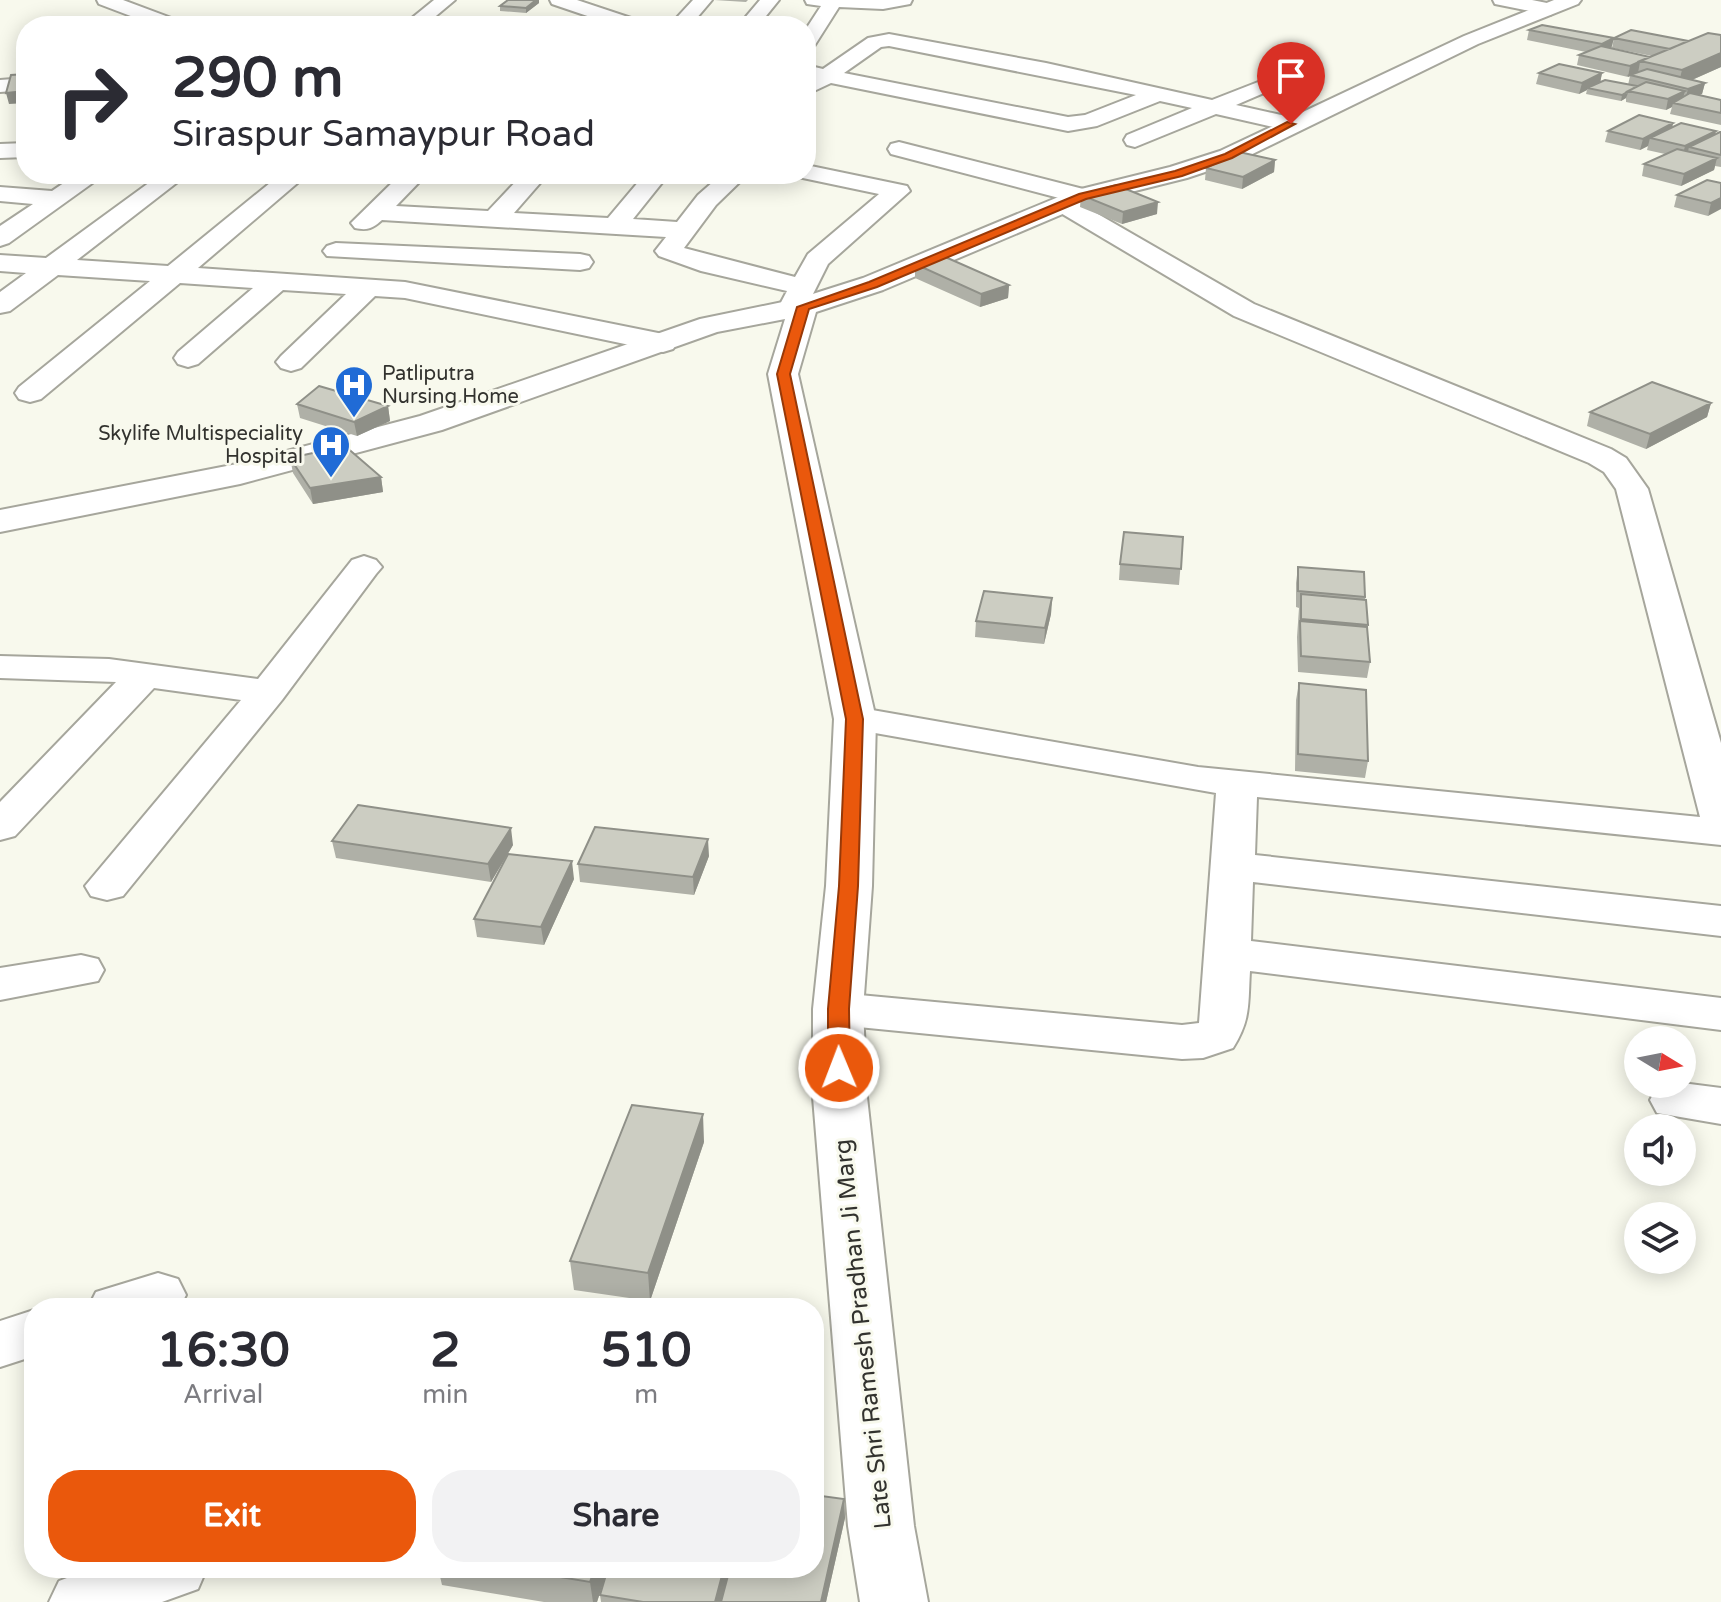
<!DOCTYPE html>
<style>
body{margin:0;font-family:"Varela Round",sans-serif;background:#f2f2f3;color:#2b2b33;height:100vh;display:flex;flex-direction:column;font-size:30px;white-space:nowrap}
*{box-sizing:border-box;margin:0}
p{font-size:26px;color:#7c7c81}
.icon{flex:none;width:44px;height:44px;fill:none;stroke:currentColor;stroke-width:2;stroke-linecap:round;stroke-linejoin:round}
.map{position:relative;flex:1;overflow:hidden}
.drawer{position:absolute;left:24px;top:1298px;width:800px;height:280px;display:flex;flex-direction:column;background:#fff;border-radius:32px;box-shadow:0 4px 20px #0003}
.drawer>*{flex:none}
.hud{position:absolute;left:16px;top:16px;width:800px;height:168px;border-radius:32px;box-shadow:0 4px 20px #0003;background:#fff;color:#2b2b33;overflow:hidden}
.needle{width:52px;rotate:100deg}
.tools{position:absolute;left:1624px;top:1026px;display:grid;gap:16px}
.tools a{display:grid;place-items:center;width:72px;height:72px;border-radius:50%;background:#fff;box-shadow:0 4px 20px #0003;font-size:40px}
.pin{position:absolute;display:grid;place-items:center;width:68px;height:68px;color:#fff;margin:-82px -34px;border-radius:50% 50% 50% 0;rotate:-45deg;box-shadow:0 0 8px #0007}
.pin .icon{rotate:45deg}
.me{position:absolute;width:88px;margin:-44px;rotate:359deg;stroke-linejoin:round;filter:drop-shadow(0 0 6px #0008)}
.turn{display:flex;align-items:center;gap:28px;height:168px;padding:0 24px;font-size:36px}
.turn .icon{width:104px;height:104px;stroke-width:2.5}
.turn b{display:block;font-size:56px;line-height:68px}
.eta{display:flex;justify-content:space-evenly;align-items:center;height:136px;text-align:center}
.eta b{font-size:48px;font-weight:800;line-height:56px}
.cta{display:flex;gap:16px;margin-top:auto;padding:16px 24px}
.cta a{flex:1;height:92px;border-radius:32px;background:#ea580c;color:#fff;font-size:32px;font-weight:800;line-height:92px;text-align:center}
.cta a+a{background:#f2f2f3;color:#2b2b33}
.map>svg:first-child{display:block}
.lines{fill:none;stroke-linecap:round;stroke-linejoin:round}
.street-casing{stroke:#a6a69c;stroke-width:4}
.secondary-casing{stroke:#a6a69c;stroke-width:4}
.street{fill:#fff;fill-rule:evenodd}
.secondary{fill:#fff;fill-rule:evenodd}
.wall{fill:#afb0a7}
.shaded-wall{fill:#8f9088}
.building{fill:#cccdc2;stroke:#8f9088;stroke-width:2}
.route{fill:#ea580c;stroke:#983908;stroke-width:2}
.labels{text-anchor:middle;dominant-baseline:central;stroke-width:6;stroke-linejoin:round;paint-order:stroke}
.far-poi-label{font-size:20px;fill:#32322e;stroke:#f8f9ed;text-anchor:start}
.street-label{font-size:24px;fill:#32322e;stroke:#f8f9ed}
</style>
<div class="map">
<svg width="1721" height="1602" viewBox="0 0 1721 1602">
<rect width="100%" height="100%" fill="#f8f9ed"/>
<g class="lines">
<!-- street casing -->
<g class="street-casing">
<path id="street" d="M97,0H123L182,22L185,26H157L99,4Z
M434,0H455L424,26H402Z
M550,0H577L643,22L646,26H617L552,4Z
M693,0H712L690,26H669Z
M760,0H779L758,26H738Z
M805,0H912L910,4L883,9L839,7L813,48L806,50V29L821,6L807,4Z
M1493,0H1532L1557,5L1559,9L1550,15L1495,4Z
M889,34L1046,63L1212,100L1271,77L1281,83L1278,87L1236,105L1299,119L1302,124L1291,131L1216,114L1135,147L1127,145L1124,140L1127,135L1192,108L1160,101L1097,126L1068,131L831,83L814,91L806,89V81L810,78L806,77V65L823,69L868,38ZM889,46L1136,95L1085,115L1068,117L844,73L881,47Z
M26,78V90L0,92V80Z
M899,142L1091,191L1094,196L1091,201L1077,202L1254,304L1611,449L1626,458L1648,489L1721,743V845L1257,797L1255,855L1721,906V936L1253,882L1251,941L1721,998V1030L1250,971C1248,1004 1251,1019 1233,1048L1203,1058L1182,1059L838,1025L821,1020L814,1009L821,998L838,993L1182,1025L1199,1023L1216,793L841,727L835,719L841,711L855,707L1198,767L1700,817L1616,489L1604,472L1589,463L1234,316L1054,209L1051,204L1059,198L891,154L888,149L891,144Z
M26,143V157L0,158V144Z
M806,165L907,186L910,191L828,264L805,310L801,316L791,318L781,316L777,310L787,291L701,271L659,256L655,251L666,237L382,220C373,228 368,231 355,228L351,223L401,174H427L396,206L488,211L523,174H548L514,213L608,218L645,174H669L633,219L677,222L698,195L722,174H748L716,205L684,248L795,277L808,254L879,194L798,177L796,174H806Z
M77,174H105L9,243L0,246V226L33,204L0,201V187L52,191Z
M161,174H188L77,260L168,266L281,174H308L198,268L405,282L663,334L673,337L677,343L673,349L663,352L405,298L375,296L301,368L291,371L281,368L276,362L281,356L346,294L283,290L198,364L188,367L178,364L174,358L178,352L253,288L180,283L41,399L30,402L19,399L15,393L19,387L150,281L58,275L10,311L0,313V292L26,273L0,271V255L46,258Z
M336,243L580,254L589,256L593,262L589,268L580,270L327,256L323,251L327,246Z
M364,556L376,560L382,567L376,574L282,700L123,896L107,900L91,896L85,886L241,700L154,688L15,836L0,840V802L116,682L0,678V656L109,659L258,679L352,560Z
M81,955L98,959L104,970L98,981L0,1000V968Z
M1682,1083L1721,1088V1124L1657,1113L1650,1100L1657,1087Z
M158,1273L178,1279L186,1295L179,1308H88L96,1292Z
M34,1310V1356L0,1367V1321Z
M93,1568H207L198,1589L162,1602H49L59,1581Z"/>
</g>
<!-- secondary casing -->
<g class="secondary-casing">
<path id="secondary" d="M1554,0H1581L1578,4L1478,44L1238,161L1187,178L1091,202L883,290L816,312L798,374L876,719L872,886L863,1009L867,1097L914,1526L928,1602H860L848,1526L813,1097V1009L826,886L834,719L768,374L785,319L717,332L442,430L240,484L0,532V510L237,464L420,416L700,319L797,299L863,278L1073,191L1170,167L1220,151L1464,36Z"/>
</g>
<!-- street -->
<use href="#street" class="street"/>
<!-- secondary -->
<use href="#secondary" class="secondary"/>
</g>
<!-- wall -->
<path class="wall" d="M508,0H539V3L526,13L500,11V6Z
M714,0H748L746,2Z
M1529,30L1614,38L1611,49L1650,57L1652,56L1612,48L1614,38L1631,30L1721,67L1692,80L1705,83L1702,94L1699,95L1721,100V125L1670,114L1672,107L1666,110L1626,102V98L1621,101L1586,94L1587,90L1579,94L1536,84L1539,73H1602L1600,82L1628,85L1630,76L1628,77L1577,65L1579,55L1586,52L1527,40Z
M1673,123L1672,127L1715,134L1721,132V167L1715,166L1714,170L1681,186L1642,176L1644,164L1665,154L1647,150L1648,146L1640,150L1605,142L1608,131Z
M1275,160L1274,172L1242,189L1205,180L1206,168Z
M1721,183L1708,216L1674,207L1677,195Z
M1081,195L1157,214L1122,224L1080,207Z
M915,264L1009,285L1008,298L980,307L915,278Z
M1711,403L1707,417L1646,449L1587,426L1590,412Z
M297,404L388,406L390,421L357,436L300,418Z
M290,458L381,477L383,492L313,504L293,473Z
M1183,537L1179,585L1119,580L1120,564Z
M1298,567L1365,597L1370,662L1367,678L1298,672L1297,637L1299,608L1296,607V583Z
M1052,598L1051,614L1044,644L975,637L976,621Z
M1299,683L1368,761L1365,778L1295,771L1296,700Z
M332,841L513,845L491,882L336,858Z
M709,856L694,895L580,882L578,864Z
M574,879L544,945L477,937L474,919Z
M704,1142L650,1301L574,1290L570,1261Z
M844,1499L845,1518L826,1602H601L600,1595Z
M438,1568H608L597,1602H544L442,1585Z"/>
<!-- shaded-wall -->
<path class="shaded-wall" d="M536,0H539V3L526,13V8Z
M1614,38L1611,49L1599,55L1602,44Z
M1721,53V67L1678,86L1682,70Z
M1640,62L1638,73L1628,77L1630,66Z
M1602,73L1600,84L1587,88V90L1579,94L1582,83Z
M1705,83L1702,94L1685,100L1688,89Z
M26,91V103L9,104L6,93Z
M1685,91L1682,102L1673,103L1672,107L1666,110L1668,99Z
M1628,93L1626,98L1621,101L1622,95Z
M1673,123L1671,134L1650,138L1648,146L1640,150L1643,139Z
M1716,131L1713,143L1689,147L1687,156L1682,158L1685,146Z
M1717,158L1714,170L1681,186L1684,174Z
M1275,160L1274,172L1242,189L1243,177Z
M1721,198V209L1708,216L1711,203Z
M1158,202L1157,214L1122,224L1123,212Z
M1009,285L1008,298L980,307L981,294Z
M1711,403L1707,417L1646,449L1650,434Z
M388,406L390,421L357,436L354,422Z
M381,477L383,492L313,504L310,488Z
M1052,598L1051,614L1044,644L1045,628Z
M511,828L513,845L491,882L488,864Z
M708,839L709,856L694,895L693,877Z
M572,861L574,879L544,945L541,927Z
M703,1114L704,1142L650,1301L648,1273Z
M844,1499L845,1518L826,1602H821Z
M595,1568H608L597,1602H593L590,1582Z
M724,1568H730L721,1602H715Z"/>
<!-- building -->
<path class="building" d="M508,0H536L526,8L500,6Z
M1542,25L1614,38L1602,44L1529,30Z
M1631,30L1688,41L1670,49L1614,38Z
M1708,33L1721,35V53L1682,70L1640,61Z
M1601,46L1650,57L1630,66L1579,55Z
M1559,64L1602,73L1582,83L1539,73Z
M1647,69L1705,83L1688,89L1630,75Z
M26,74V91L6,93L11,75Z
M1605,80L1637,86L1622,95L1587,88Z
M1646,82L1685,91L1668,99L1628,91Z
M1690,93L1721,100V113L1673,103Z
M1639,115L1673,123L1643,139L1608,131Z
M1681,123L1716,131L1685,146L1650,138Z
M1720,132H1721V155L1689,147Z
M1677,149L1717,158L1684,174L1644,164Z
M1239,152L1275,160L1243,177L1206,168Z
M1707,180L1721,183V198L1711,203L1677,195Z
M1116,185L1158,202L1123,212L1081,195Z
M943,256L1009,285L981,294L915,264Z
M1652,382L1711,403L1650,434L1590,412Z
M319,386L388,406L354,422L297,404Z
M345,446L381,477L310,488L290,458Z
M1124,532L1183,537L1181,569L1120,564Z
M1298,567L1364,572L1365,597L1298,591Z
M984,591L1052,598L1045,628L976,621Z
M1301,594L1366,600L1368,625L1301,619Z
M1300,621L1367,627L1370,662L1301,656Z
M1299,683L1366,690L1368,761L1298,754Z
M358,805L511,828L488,864L332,841Z
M595,827L708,839L693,877L578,864Z
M508,854L572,861L541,927L474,919Z
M632,1105L703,1114L648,1273L570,1261Z
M814,1495L844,1499L821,1602H721L730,1568H814Z
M505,1568H595L590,1582Z
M608,1568H724L715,1602H643L600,1595Z"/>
<!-- route -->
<path class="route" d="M1287,122L1295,124L1232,158L1182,176L1086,199L877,287L809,309L790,374L863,719L858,886L849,1009L850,1068L847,1073H832L828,1068V1009L839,886L846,719L777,374L797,307L869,282L1079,194L1175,171L1225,154Z"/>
<!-- icons -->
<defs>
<g id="hospital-pin" transform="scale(2)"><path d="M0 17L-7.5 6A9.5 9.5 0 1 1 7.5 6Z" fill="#206bd6" stroke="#f8f9ed"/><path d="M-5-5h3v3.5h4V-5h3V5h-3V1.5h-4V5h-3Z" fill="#fff"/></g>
</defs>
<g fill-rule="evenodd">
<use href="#hospital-pin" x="354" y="385"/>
<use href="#hospital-pin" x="331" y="445"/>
</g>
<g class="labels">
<!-- far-poi labels -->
<g class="far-poi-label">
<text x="382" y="374">Patliputra<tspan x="382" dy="23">Nursing Home</tspan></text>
<text x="303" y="434" text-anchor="end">Skylife Multispeciality<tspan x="303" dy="23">Hospital</tspan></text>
</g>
<!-- street labels -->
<g class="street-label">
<text transform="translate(863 1334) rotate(-96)">Late Shri Ramesh Pradhan Ji Marg</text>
</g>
</g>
</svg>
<div class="tools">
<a><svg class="needle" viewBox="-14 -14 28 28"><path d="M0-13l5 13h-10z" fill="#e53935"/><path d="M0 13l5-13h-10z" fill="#7c7c81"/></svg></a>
<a><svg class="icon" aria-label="sound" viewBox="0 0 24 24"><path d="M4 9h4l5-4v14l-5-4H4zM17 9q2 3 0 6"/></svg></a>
<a><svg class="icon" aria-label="layers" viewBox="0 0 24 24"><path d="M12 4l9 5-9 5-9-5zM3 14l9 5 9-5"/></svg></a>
</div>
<div class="pin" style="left:1291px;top:124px;background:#d93025"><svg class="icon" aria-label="arrive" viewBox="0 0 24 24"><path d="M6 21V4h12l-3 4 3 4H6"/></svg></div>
<svg class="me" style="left:839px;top:1068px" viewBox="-20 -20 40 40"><circle r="17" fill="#ea580c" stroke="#fff" stroke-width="3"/><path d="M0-11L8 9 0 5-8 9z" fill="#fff"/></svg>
<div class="hud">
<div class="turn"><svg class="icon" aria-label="right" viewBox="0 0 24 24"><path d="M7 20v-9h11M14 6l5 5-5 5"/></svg><div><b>290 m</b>Siraspur Samaypur Road</div></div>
</div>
<section class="drawer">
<div class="eta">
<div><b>16:30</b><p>Arrival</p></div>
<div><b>2</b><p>min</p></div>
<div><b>510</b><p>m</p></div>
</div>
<div class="cta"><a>Exit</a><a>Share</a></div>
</section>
</div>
